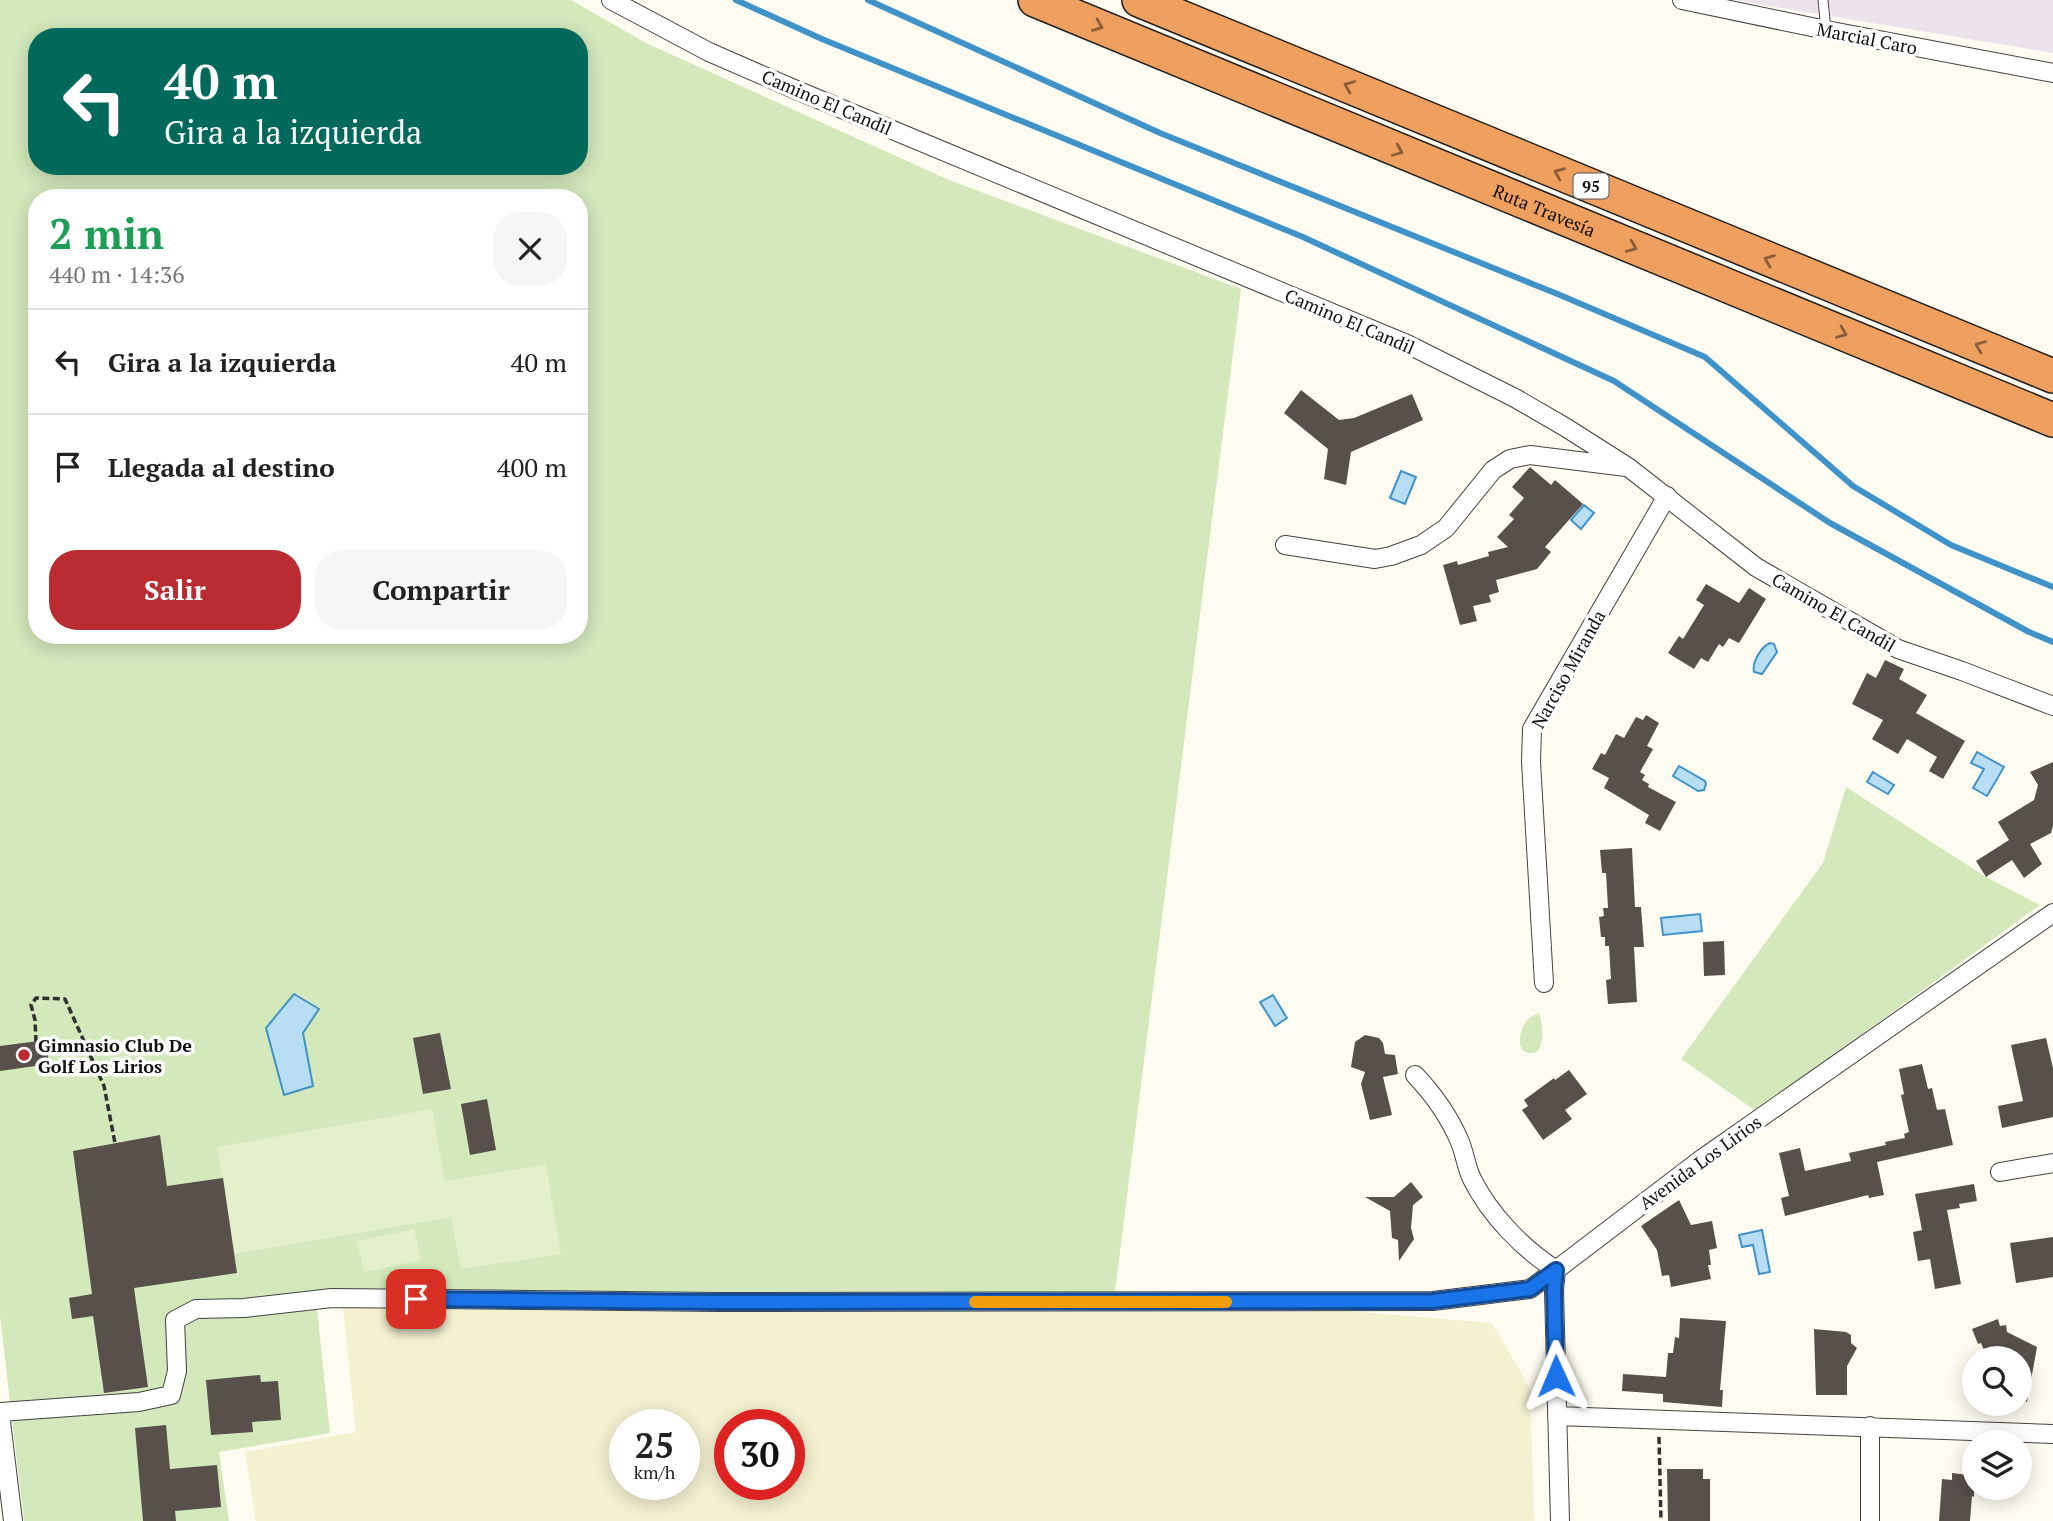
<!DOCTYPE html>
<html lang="es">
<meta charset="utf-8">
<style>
body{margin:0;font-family:"PT Serif",serif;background:#f6f6f6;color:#222;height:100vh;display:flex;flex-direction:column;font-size:26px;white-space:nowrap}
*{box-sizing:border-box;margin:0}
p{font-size:23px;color:#767676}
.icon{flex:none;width:38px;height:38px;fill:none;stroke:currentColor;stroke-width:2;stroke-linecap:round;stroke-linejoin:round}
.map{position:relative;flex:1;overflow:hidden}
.panel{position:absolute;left:28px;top:189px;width:560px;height:455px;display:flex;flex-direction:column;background:#fff;border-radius:28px;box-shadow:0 4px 18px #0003}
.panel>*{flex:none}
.top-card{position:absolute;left:28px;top:28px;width:560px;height:147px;border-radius:28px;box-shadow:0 4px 18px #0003;background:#00695c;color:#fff;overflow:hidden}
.controls{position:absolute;left:1962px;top:1346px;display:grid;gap:14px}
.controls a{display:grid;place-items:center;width:70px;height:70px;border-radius:50%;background:#fff;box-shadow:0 4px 18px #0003;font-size:35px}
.speed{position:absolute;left:609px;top:1409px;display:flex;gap:14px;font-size:35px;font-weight:700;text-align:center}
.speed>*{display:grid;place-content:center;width:91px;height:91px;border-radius:50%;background:#fff;box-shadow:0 4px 18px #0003;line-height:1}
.speed small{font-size:18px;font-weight:400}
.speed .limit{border:10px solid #d22;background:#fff;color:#111}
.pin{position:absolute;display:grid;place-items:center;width:60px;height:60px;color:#fff;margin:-30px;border-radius:14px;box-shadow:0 4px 10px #0006}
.me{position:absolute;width:77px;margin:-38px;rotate:359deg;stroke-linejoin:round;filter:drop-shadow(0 0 5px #0008)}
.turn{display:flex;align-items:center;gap:24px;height:147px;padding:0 21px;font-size:32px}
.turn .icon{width:91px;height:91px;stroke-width:2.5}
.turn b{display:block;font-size:49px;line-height:60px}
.round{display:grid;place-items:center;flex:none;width:74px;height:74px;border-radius:28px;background:#f6f6f6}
.overview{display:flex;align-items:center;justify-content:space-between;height:119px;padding:0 21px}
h1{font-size:42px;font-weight:700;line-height:52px;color:#1e9e55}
.action{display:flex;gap:14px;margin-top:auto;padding:14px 21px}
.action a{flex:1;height:80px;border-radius:28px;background:#ba2b32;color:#fff;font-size:28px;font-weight:700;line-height:80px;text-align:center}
.action a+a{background:#f6f6f6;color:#222}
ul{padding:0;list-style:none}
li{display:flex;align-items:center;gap:21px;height:105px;padding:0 21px;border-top:2px solid #e0e0e0}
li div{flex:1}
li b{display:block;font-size:26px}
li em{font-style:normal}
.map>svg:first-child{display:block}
.industrial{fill:#ece3ed}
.farmland{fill:#f4f1d1;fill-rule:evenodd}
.green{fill:#d3e8bb;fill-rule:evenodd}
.pitch{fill:#e4f0cc}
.water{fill:#b7def4;stroke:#4093c9;stroke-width:2}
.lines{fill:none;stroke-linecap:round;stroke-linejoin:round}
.stream{stroke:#4093c9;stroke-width:6}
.building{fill:#57504b}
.lane-casing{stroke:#424242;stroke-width:11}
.street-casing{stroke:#424242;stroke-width:20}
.highway-casing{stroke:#202020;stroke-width:36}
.path{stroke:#313131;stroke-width:3.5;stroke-dasharray:7 3.5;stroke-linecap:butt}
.lane{stroke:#fff;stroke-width:9}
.street{stroke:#fff;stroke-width:18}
.highway{stroke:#ef9f5e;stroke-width:33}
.oneway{stroke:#8a5e3a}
.route-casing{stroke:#114b97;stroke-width:18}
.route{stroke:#1a73e8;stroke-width:12}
.slow{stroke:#f59e0b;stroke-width:12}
.poi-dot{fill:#ba2b32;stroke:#fff;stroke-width:2.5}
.labels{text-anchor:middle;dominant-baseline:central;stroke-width:7;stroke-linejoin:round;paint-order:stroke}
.shield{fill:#fff;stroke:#575757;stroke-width:2}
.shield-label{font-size:16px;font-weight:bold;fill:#0f0f0f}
.street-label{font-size:18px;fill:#0f0f0f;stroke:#fff}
.poi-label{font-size:18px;font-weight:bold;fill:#0f0f0f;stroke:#fff;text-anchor:start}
</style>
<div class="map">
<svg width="2053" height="1521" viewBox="0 0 2053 1521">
<rect width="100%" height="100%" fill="#fefcf1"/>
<!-- industrial -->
<path class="industrial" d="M1733,0H2053V53Z"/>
<!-- farmland -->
<path class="farmland" d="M341,1290L555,1293L1115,1292L1492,1323L1530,1388L1534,1521H256L245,1452L356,1432ZM625,1424H684V1484H625ZM730,1424H789V1484H730Z"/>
<!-- green -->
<path class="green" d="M0,0H571L646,43L949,180L1241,289L1115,1292L555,1293L315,1290L330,1433L219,1452L229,1521H24L0,1316ZM37,37H579V166H37ZM37,198H579V635H37Z
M1846,787L1986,877L2040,905L1756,1111L1681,1059L1823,863Z
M1539,1013C1543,1026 1545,1041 1537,1052C1513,1059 1518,1030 1528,1019C1530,1017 1537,1014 1539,1013Z"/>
<!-- pitch -->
<path class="pitch" d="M432,1109L445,1181L546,1165L561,1254L461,1269L451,1217L235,1254L217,1147Z
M414,1229L421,1260L364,1272L357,1241Z"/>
<!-- water -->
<path class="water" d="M1401,471L1416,477L1405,504L1390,498Z
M1584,505L1594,513L1581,529L1571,520Z
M1770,643L1774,644L1777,652L1762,674L1754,672C1752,662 1761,647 1770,643Z
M1977,752L2004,767L1987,796L1973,788L1984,769L1971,763Z
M1679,766L1705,781L1706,784L1704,790L1698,791L1673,776Z
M1873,772L1894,785L1888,794L1867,782Z
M1700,914L1702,931L1663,935L1661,918Z
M294,994L319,1009L303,1033L313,1086L284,1095L266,1028Z
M1273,995L1287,1018L1275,1026L1260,1002Z
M1762,1230L1770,1272L1759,1274L1753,1245L1742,1247L1739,1235Z"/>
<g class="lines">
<!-- stream -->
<path class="stream" d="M736,0L822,39L1303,237L1614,381L1830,523L2029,632L2053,642
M868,0L1160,133L1560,295L1705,357L1853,486L1951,545L2053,587"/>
</g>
<!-- building -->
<path class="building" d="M1301,390L1339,420L1354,418L1412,394L1423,420L1351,452L1346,485L1324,479L1328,449L1284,413Z
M1530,467L1551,485L1555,480L1583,504L1545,547L1551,552L1537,569L1496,580L1499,592L1489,595L1491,602L1473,606L1477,621L1460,625L1443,565L1457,561L1458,565L1489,556L1488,552L1508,547L1497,537L1514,519L1509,515L1524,498L1512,487Z
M1706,584L1739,603L1749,588L1766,599L1739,643L1729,638L1723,647L1719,644L1708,662L1701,658L1694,669L1668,653L1679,636L1683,639L1704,605L1696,600Z
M1885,660L1904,669L1899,679L1927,695L1916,713L1965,741L1943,779L1929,771L1937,757L1907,739L1898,754L1872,739L1883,720L1852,704L1867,673L1876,678Z
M1646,715L1659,723L1647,746L1653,749L1640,772L1645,775L1642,780L1649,784L1648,787L1676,802L1660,831L1645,823L1649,815L1604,788L1609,778L1592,769L1601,753L1605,755L1616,734L1624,738L1636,717L1643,720Z
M2053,762V826L2051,833L2030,844L2042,864L2024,878L2012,860L1986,877L1976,861L2009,840L1998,822L2034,800L2038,785L2030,772Z
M1632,848L1635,907H1641L1644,947H1634L1637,1002L1608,1004L1606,980L1611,979L1609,946H1605V937H1601L1599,917L1604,916L1603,908H1608L1606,873H1602L1600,850Z
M1724,941L1725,975L1704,976L1703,942Z
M440,1033L451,1089L423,1094L413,1038Z
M1365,1035L1379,1038L1383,1043L1385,1054L1395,1055L1398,1074L1383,1077L1392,1115L1370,1120L1361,1084L1365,1072L1351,1067L1355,1042Z
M2046,1038L2053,1068V1117L2002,1128L1998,1106L2023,1101L2011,1045Z
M46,1040L49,1064L0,1071V1046Z
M1922,1064L1928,1089L1932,1088L1937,1110L1945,1109L1953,1145L1877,1162L1884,1195L1869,1198L1868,1195L1785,1216L1781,1198L1789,1196L1779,1153L1800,1148L1805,1171L1851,1161L1849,1153L1886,1145L1885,1142L1905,1138L1904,1134L1909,1132L1901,1095L1904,1094L1899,1069Z
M1569,1070L1587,1094L1565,1110L1572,1119L1543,1140L1522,1110L1528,1106L1524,1100L1554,1078L1555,1080Z
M487,1099L496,1150L470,1155L461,1104Z
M160,1135L167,1186L223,1178L237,1273L134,1288L148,1387L104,1393L93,1316L72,1319L69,1298L92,1294L73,1151Z
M1411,1182L1423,1197L1413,1205L1411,1228L1414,1239L1399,1261L1398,1240L1392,1238L1390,1211L1365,1197H1394Z
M1974,1184L1977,1201L1959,1204L1960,1208L1947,1210L1961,1284L1935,1289L1930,1259L1918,1261L1913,1232L1922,1230L1915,1194Z
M1679,1200L1691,1225L1712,1221L1717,1248L1709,1250L1711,1265H1708L1711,1279L1671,1287L1669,1275L1662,1276L1657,1250L1641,1226Z
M2053,1237V1277L2016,1283L2010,1243Z
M1680,1318L1726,1321L1720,1390H1723L1722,1407L1663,1402V1394L1622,1391L1623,1374L1666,1377L1668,1353H1673L1675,1337L1679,1338Z
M1998,1319L2000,1326L2006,1325L2007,1332L2037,1347L2027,1402L2020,1401V1358H1987L1981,1343L1978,1344L1972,1329Z
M1814,1329L1846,1332L1851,1335V1343L1857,1348L1847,1366V1395H1816Z
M260,1375L261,1382L278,1381L281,1420L252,1422L253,1432L211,1435L206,1380Z
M166,1425L170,1469L217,1465L221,1507L175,1511L176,1521H143L135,1428Z
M1667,1469H1703V1479H1710V1521H1668Z
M1952,1473L1968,1475L1967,1481H1974V1497L1972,1496L1970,1521H1939L1942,1479L1952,1480Z"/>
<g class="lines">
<!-- lane casing -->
<g class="lane-casing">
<path id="lane" d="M1823,0L1826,30"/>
</g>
<!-- street casing -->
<g class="street-casing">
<path id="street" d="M611,0L709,52L794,89L1407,344L1515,398L1565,427L1628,467L1756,567L1898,649L1962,671L2053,706
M1682,0L1826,30L2053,73
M1285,545L1375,559L1391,556L1421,545L1446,528L1493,470L1510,459L1530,455L1626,467
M1544,983L1531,762L1532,729L1667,496
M2000,1172L2053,1163
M0,1412L139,1402L171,1395L177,1371L175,1320L196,1309L244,1308L332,1298L719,1302L1433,1301L1530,1289L1556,1270C1522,1248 1490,1215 1472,1179C1466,1167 1465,1154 1460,1142C1449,1116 1435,1096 1415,1075
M0,1413L13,1521
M1557,1416L2053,1434
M1870,1426V1521
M1560,1521L1554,1290L1556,1270L1703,1158L2053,913"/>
</g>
<!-- highway casing -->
<g class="highway-casing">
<g id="highway">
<path id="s1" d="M1035,0L2053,420"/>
<path d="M1139,0L2053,376"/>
</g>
</g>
<!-- path -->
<path class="path" d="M36,1042L35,1020L31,1005L36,998L65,999L104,1086L115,1143
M1659,1437L1661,1521"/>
<!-- lane -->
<use href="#lane" class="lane"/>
<!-- street -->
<use href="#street" class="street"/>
<!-- highway -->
<use href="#highway" class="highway"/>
</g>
<!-- one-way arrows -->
<defs><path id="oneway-chevron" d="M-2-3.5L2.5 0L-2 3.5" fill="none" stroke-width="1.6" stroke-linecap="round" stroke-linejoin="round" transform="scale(1.75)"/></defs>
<g class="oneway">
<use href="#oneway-chevron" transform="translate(1098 26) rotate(22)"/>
<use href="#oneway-chevron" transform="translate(1349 86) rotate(-158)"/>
<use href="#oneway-chevron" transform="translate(1398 151) rotate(23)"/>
<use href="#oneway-chevron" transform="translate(1559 173) rotate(-158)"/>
<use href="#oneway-chevron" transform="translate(1632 247) rotate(22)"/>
<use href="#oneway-chevron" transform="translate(1769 260) rotate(-158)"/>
<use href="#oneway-chevron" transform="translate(1842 333) rotate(22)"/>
<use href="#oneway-chevron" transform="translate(1980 346) rotate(-158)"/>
</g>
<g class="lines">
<!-- route casing -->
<g class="route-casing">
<path id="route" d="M416,1299L719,1302L1433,1301L1530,1289L1556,1270L1554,1290L1556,1376"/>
</g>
<!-- route -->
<use href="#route" class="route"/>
<!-- slow -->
<path class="slow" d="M975,1302H1226"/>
</g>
<!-- markers -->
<circle class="poi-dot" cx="24" cy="1055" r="7"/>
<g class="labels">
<!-- shield labels -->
<rect class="shield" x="1573.5" y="173.5" width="35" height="25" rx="5"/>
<g class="shield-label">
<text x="1591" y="186">95</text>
</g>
<!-- street labels -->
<g class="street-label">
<text transform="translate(1867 38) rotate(11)">Marcial Caro</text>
<text transform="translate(827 102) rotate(23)">Camino El Candil</text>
<text stroke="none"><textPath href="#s1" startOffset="551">Ruta Travesía</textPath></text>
<text transform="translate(1350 321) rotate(23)">Camino El Candil</text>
<text transform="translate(1834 612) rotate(30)">Camino El Candil</text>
<text transform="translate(1568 669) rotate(-61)">Narciso Miranda</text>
<text transform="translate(1700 1162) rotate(-36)">Avenida Los Lirios</text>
</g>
<!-- poi labels -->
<g class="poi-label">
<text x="38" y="1045">Gimnasio Club De<tspan x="38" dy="21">Golf Los Lirios</tspan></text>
</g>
</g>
</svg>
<div class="controls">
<a><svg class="icon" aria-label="search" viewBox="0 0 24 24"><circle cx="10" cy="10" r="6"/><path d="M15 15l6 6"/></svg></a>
<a><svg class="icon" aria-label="layers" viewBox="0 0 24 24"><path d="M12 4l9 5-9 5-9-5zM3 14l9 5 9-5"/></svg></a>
</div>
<div class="speed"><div>25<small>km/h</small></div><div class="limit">30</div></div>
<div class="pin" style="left:416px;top:1299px;background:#d93025"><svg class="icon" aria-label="arrive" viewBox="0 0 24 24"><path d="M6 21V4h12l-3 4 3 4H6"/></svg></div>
<svg class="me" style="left:1556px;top:1376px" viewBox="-20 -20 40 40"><path d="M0-17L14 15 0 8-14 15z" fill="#1a73e8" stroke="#fff" stroke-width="4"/></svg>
<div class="top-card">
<div class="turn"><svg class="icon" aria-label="left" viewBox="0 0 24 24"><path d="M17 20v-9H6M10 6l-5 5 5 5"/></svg><div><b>40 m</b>Gira a la izquierda</div></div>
</div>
<section class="panel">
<div class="overview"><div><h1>2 min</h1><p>440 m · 14:36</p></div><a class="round"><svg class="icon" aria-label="close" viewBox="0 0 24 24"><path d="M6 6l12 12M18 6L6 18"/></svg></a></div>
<ul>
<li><svg class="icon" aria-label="left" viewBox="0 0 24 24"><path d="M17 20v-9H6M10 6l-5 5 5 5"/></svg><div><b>Gira a la izquierda</b></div><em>40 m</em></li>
<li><svg class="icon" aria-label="arrive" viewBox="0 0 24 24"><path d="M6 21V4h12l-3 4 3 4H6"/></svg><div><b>Llegada al destino</b></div><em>400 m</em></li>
</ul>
<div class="action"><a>Salir</a><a>Compartir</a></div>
</section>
</div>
